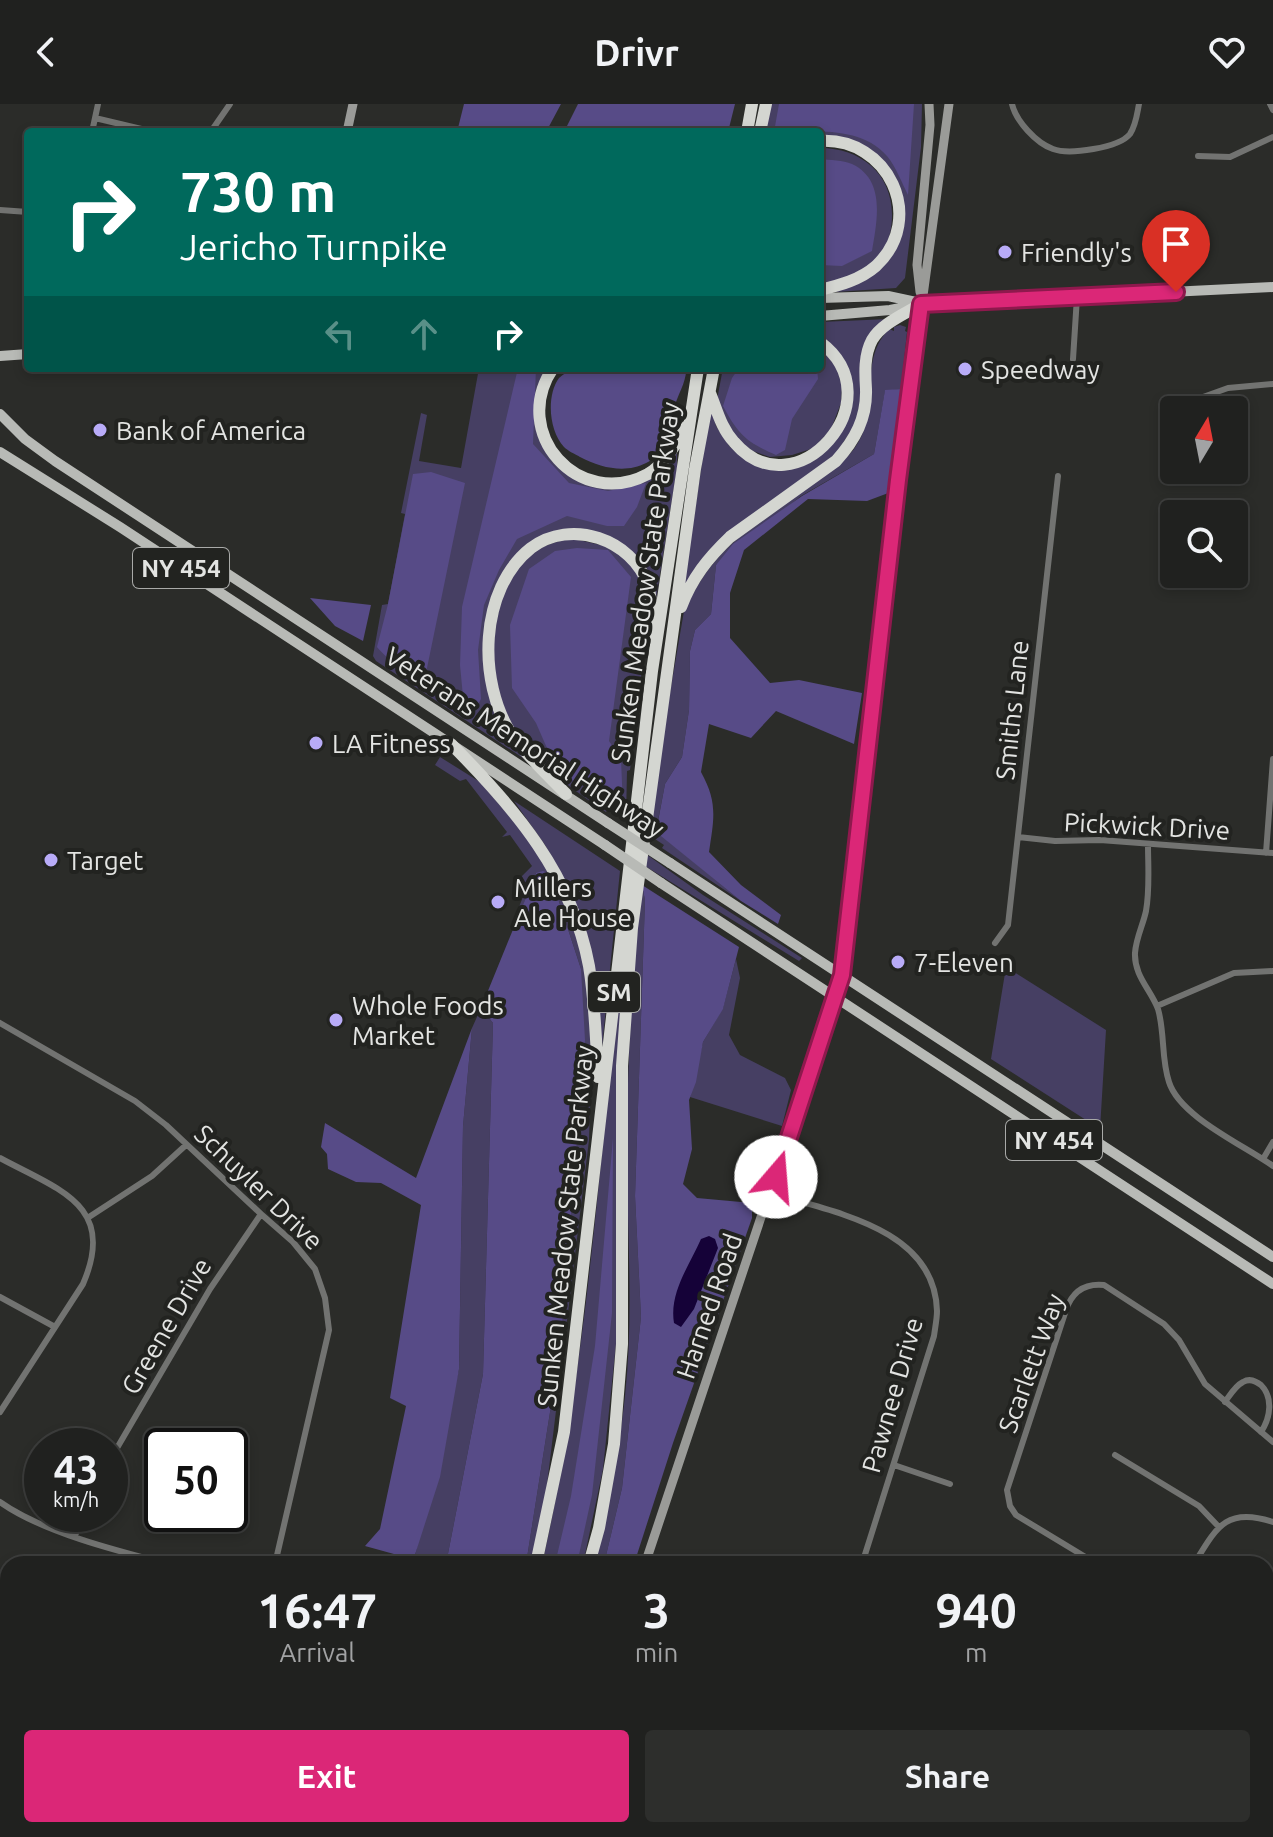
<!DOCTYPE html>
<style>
body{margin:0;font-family:Ubuntu,sans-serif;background:#2d2e2c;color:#f1f3f6;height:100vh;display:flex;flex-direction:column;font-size:30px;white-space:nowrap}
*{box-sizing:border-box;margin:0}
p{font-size:26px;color:#a2a3a4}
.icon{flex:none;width:44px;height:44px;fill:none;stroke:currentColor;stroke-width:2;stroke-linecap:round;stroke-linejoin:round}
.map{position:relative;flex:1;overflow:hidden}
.details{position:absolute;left:0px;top:1452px;width:1274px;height:282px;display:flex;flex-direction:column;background:#20211f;border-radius:24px 24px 0 0;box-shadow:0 4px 12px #0003,0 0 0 2px #3d3e3d}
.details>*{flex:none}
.top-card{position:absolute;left:24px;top:24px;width:800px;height:244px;border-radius:8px;box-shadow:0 4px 12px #0003,0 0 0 2px #3d3e3d;background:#00695c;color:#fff;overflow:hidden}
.needle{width:52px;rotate:10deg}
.buttons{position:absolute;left:1160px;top:292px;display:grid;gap:16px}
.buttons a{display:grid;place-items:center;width:88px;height:88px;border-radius:8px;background:#20211f;box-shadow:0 4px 12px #0003,0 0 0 2px #3d3e3d;font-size:40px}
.speed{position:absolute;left:24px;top:1324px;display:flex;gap:16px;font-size:40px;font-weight:700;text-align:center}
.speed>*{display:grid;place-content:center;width:104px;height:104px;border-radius:50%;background:#20211f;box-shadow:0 4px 12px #0003,0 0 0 2px #3d3e3d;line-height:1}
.speed small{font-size:20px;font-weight:400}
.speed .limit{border:4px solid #111;border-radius:12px;background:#fff;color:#111}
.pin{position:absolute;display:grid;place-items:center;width:68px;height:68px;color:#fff;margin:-82px -34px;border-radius:50% 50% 50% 0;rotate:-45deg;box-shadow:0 0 8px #0007}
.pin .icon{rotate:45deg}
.me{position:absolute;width:88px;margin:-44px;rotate:18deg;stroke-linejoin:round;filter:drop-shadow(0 0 6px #0008)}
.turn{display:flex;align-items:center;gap:28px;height:168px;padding:0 24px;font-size:36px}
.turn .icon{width:104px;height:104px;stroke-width:2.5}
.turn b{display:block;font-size:56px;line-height:68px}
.lanes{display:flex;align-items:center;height:76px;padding:0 24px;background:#0003;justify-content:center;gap:40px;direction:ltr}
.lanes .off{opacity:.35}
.eta{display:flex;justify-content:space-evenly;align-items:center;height:136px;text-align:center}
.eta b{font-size:48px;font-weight:700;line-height:56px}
.primary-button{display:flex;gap:16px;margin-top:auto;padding:16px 24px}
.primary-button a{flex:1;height:92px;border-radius:8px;background:#db2777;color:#fff;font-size:32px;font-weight:700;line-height:92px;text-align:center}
.primary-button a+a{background:#2d2e2c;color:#f1f3f6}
header{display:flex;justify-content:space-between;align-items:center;height:104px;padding:0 24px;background:#20211f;font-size:36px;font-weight:700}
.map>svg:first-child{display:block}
.green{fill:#463f63}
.forest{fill:#574b87}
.water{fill:#150238}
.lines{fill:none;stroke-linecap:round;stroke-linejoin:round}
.street{stroke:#727371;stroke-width:6}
.secondary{stroke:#9a9b98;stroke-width:9}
.primary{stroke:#b8bab6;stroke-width:10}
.highway{stroke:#d4d6d1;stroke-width:12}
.primary-bridge{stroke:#b8bab6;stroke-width:10}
.route-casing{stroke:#8e194d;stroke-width:20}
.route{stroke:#db2777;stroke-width:14}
.poi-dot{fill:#b8abf7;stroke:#222320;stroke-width:3}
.labels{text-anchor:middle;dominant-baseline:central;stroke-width:8;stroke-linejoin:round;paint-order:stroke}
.shield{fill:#222320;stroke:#a9aaa8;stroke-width:2}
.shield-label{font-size:24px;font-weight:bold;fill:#e3e4e2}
.poi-label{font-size:26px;fill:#e3e4e2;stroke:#222320;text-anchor:start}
.street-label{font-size:26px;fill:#e3e4e2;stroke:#222320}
</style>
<header><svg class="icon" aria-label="back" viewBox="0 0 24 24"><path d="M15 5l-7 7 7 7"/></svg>Drivr<svg class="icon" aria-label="heart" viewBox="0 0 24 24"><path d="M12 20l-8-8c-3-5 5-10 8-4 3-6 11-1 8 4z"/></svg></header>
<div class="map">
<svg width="1273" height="1733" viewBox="0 0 1273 1733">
<rect width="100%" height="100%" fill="#2b2c29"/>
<!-- green -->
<path class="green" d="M770,0H922L921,43L905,174L896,184L835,188L872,171L902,108L880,55L820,34V28H764Z
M820,44C860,44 892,69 892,111C892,124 889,141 880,152C866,170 841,175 820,181Z
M889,215L873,227L857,318L832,355L727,432L683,487L711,298L716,322L730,343L759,359L816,353L851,294L820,234V218Z
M900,221L906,223L905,227L907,228L901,285L885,287L874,350L801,392L716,461L711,510L695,526L690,547L689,606L682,653L665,680L656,727L741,797L662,744L664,741L646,729L684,507C713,445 748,425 801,387C819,374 840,363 854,345C883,306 856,259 889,225L894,227V223Z
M820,243L837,264L842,282L841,299L831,325L814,344L792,351L770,353L753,347L733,333L717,296L723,264H820Z
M479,264H549L541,337L552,357L574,375L619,383L677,343V365L654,507L623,442L559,427L506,468L486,571L526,656L376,557L373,552L382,501L388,500L405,410L401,409L421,309L427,311L419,357L461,364Z
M570,434L614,444L633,460L645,484L648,514L630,666L627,667L626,716L608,705L606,708C567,682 528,654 506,610C484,569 491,480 531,450C543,441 556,438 570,434Z
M440,653L480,678L539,747L577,828L586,867L592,943L589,1036L545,1397L531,1460H526L560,1245L581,865L550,770L536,769L514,824L516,810L523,793L521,785L523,777L519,775L532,762L510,731L502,733L507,728L466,675L460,677L435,661Z
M514,697L620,767L601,953L599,903L566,779L545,741Z
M646,750L703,791L802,854L799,857L645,762Z
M642,781L645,796L635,1092L641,1213L622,1384L604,1460H595C607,1404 619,1349 625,1292C634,1211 627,1130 627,1048C627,959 632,870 642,781Z
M736,855L740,874L729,931L740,951L785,974L791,986L782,1022L690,993L703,938L723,904Z
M1006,863L1106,926L1100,1025L991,955Z
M618,888H621L617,1230L603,1365L583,1460H542C585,1272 598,1079 618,888Z
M481,904L493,919L483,1270L446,1460H413L459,1265L463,1022L472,924Z"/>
<!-- forest -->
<path class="forest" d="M464,0H561L546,28H457Z
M578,0H735L728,28H564Z
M779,0H914L908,91C902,79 896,63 887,52C860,21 811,28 774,28Z
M820,55C830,56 843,56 852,60C886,76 877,117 872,147L842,162L820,161Z
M518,264H536L533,340L569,379L608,387L646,379L637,403L624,422H607L567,412L517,435L499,466L484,501L478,546L481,595L476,604L464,603L460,561L462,503Z
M574,264H686C687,278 677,291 674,305C671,315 672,331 666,340C646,372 610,369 580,353C575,350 568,347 564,343C549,327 546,292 559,274C563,270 569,267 574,264Z
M739,264H817L818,275L792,315L785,346L776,351C746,338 738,330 723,302L732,274Z
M901,285L891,388L867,397L808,395L744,446L730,489V534L770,579L799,576L862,589L854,640L776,607L751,634L709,620L701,668C718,699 714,714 709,748L741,781L781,811L778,820L741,797L656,728L665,680L682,653L689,606L690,547L695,526L711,510L716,461L733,440L802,392L874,350L885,286Z
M431,368L465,379L426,569C406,570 390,558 377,543L388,500L413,370Z
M577,444L608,446L631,473L609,637L621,655L623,703L572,676L550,651L536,619L512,584L510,521L529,465L555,447Z
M310,494L371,501L363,537L335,522Z
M543,767L550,770L581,865L585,936L560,1245L526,1460H446L483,1270L493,919L481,904L536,769Z
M642,781L739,843L723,905L703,938L696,978L689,996L692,1045L683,1080L697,1094L752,1099V1114L673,1339L634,1460H604L622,1384L641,1213L635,1092L645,796Z
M472,924L463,1022L459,1265L440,1373L412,1460V1455L365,1442L380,1425L406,1302L390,1294L421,1101L381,1079L356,1078L328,1065L327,1050L321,1043L325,1019L416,1074Z
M613,1034L612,1209L592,1391L577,1460H555L571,1392L595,1242Z"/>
<!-- water -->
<path class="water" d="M709,1132L715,1135L718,1144L694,1205L681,1223L674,1219C669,1189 689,1162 701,1135Z"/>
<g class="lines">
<!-- street -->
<path class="street" d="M1012,0C1016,17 1036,39 1053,45C1069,51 1119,44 1130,30C1136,21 1137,10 1139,0
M1270,0L1273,6
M95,14L154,28
M92,28L98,0
M208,28L212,26L230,0
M1198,52L1230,53L1273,33
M0,106L28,108
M1073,255L1077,193
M1203,293L1228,284L1273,280
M1018,733L1055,737L1100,736L1273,749
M1148,740C1148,762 1150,785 1146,807C1143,821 1136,834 1135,849C1134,872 1151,886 1158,905C1165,929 1161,954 1169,978C1180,1013 1244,1041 1273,1062
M1266,749L1273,655
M995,839L1008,821L1058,372
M1157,902L1234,869L1273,867
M0,919L135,997L166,1021L261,1110L293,1138L315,1165L325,1194L329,1226L275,1460
M0,1054C59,1086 117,1101 83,1180L0,1308
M1263,1055L1273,1038
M770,1089C832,1108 935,1124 937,1207C937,1215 935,1224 934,1232L862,1460
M89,1113L152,1072L186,1041
M0,1193L55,1223
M1225,1298C1230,1291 1235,1282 1243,1278C1250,1274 1255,1277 1261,1281C1273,1293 1271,1313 1261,1328
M1115,1351L1199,1402L1218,1422
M110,1356L210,1185L261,1110
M894,1361L950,1380
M0,1398C42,1428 117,1447 168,1460
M75,1432L83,1410
M1097,1460L1016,1411L1010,1402L1007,1386L1066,1206C1072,1188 1084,1179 1104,1181L1164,1220L1179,1236L1205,1280L1273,1338
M1194,1460C1216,1424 1226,1402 1273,1418
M0,1526L8,1529
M1273,1533L1269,1550L1273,1563
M0,1651L8,1654
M1266,1714L1273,1718
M897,1726V1733
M1079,1726L1087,1733
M86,1733L91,1726
M768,1733V1726"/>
<!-- secondary -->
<path class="secondary" d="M347,28L353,0
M920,188L917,161L930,21L929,0
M645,1460L842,871L898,376L949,0
M549,1733L551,1726"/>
<!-- primary -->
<path class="primary" d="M820,194L888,192L916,198
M820,212L890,206L921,200L1273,183
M0,252L28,250
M0,310L25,335L55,357L608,719
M0,348L120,423L605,741
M670,759L1273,1153
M661,779L1273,1180"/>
<!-- highway -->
<path class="highway" d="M747,28L752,0
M760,28L766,0
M820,37C888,33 927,114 876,162C860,176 840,181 820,186
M553,264C509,329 579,407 648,370C665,360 677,338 687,322
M710,289C717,306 721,324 734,338C795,410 897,295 820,238
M681,503C692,474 708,454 730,433L836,357C855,336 867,314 866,285C865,269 864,251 872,236C882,219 905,210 921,200
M451,640C515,704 572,771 589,862C595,898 596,936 598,973
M566,690C548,671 527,652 512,631C477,578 479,485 531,444C571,414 632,435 648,481C652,495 652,514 652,529
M536,1460L564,1328L652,567L698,264
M589,1460L599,1424L614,1340L622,1240V962L632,824L695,365L714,264
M429,1733L432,1726
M479,1733L483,1726
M505,1733L509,1726"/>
<!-- primary-bridge -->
<path class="primary-bridge" d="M608,719L670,759
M605,741L661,779"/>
</g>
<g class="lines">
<!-- route casing -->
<g class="route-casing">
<path id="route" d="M776,1073L842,871L898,376L921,200L1176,188"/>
</g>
<!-- route -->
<use href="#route" class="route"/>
</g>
<!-- markers -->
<g class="poi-dot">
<circle cx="1005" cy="148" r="8"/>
<circle cx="965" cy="265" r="8"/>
<circle cx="100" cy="326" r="8"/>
<circle cx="316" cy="639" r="8"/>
<circle cx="51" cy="756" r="8"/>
<circle cx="498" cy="798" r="8"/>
<circle cx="898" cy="858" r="8"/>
<circle cx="336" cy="916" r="8"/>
</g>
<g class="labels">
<!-- shield labels -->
<g class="shield">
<rect x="133" y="444" width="96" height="40" rx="6"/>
<rect x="588" y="868" width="52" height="40" rx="6"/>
<rect x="1006" y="1016" width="96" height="40" rx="6"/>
</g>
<g class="shield-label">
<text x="181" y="464">NY 454</text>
<text x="614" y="888">SM</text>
<text x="1054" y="1036">NY 454</text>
</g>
<!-- poi labels -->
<g class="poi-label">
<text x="1021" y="148">Friendly's</text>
<text x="981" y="265">Speedway</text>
<text x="116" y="326">Bank of America</text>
<text x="332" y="639">LA Fitness</text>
<text x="67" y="756">Target</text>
<text x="514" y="783">Millers<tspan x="514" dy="30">Ale House</tspan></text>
<text x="914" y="858">7-Eleven</text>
<text x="352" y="901">Whole Foods<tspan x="352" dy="30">Market</tspan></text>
</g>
<!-- street labels -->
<g class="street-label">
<text transform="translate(645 478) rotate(-82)">Sunken Meadow State Parkway</text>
<text transform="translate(1012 606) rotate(-84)">Smiths Lane</text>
<text transform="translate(525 638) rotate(33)">Veterans Memorial Highway</text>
<text transform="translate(1147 722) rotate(3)">Pickwick Drive</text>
<text transform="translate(259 1083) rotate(44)">Schuyler Drive</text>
<text transform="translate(565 1122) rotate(-84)">Sunken Meadow State Parkway</text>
<text transform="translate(709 1202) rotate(-71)">Harned Road</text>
<text transform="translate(166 1222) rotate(-60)">Greene Drive</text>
<text transform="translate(1031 1259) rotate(-70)">Scarlett Way</text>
<text transform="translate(892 1291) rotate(-74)">Pawnee Drive</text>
</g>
</g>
</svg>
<div class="buttons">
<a><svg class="needle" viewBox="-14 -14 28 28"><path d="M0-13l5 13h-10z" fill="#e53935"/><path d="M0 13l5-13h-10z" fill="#a2a3a4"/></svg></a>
<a><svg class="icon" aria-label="search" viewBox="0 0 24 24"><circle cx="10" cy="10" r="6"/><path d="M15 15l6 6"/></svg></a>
</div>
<div class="speed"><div>43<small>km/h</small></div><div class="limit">50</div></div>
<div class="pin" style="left:1176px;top:188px;background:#d93025"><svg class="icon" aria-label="arrive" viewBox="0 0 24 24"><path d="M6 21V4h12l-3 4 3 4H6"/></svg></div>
<svg class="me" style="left:776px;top:1073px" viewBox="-20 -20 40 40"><circle r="19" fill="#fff"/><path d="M0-13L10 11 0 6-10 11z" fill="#db2777"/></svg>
<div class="top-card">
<div class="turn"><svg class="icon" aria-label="right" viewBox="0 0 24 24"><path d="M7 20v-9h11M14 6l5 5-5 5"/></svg><div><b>730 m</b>Jericho Turnpike</div></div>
<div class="lanes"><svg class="icon off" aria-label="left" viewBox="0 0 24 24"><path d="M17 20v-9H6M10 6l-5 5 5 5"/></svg><svg class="icon off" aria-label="ahead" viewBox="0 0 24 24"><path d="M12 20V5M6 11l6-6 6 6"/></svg><svg class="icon" aria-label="right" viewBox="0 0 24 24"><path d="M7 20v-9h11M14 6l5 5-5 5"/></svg></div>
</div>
<section class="details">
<div class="eta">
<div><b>16:47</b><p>Arrival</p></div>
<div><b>3</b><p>min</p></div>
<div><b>940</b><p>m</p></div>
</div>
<div class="primary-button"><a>Exit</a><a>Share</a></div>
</section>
</div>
